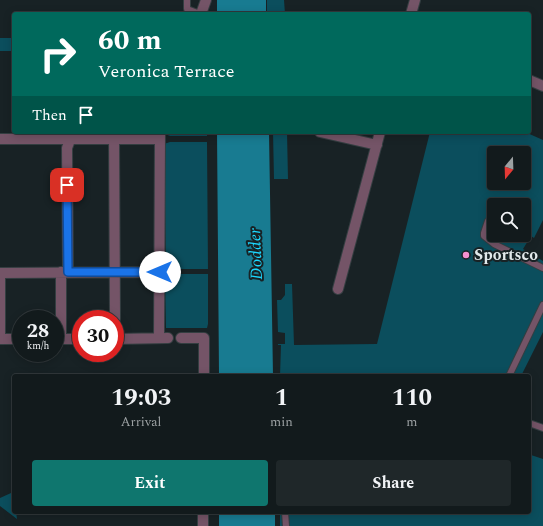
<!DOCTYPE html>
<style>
body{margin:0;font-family:Spectral,serif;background:#1f2729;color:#f1f3f6;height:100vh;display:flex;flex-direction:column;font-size:15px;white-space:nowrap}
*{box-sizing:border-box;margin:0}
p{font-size:13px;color:#9ca1a3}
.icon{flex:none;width:22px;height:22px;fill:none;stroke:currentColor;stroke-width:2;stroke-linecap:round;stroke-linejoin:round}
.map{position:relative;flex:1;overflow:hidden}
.details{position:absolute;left:12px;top:374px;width:519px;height:140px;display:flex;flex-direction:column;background:#121a1c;border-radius:4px;box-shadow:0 2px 10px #0003,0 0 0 1px #31383b}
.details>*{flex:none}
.banner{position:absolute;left:12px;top:12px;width:519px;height:122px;border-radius:4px;box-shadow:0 2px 10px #0003,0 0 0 1px #31383b;background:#00695c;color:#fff;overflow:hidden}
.needle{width:26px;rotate:199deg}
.fabs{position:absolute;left:487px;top:146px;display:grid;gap:8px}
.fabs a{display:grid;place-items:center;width:44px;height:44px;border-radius:4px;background:#121a1c;box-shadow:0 2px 10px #0003,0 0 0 1px #31383b;font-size:20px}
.speed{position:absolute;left:12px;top:310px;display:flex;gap:8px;font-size:20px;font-weight:700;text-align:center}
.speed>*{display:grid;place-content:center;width:52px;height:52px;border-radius:50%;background:#121a1c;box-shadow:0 2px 10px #0003,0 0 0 1px #31383b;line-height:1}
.speed small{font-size:10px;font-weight:400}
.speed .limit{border:6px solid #d22;background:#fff;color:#111}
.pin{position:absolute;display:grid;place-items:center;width:34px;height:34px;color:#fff;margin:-17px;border-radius:8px;box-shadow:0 2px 6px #0006}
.me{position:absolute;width:44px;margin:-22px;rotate:270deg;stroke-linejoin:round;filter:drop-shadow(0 0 3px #0008)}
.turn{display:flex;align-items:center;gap:14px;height:84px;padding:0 20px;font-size:18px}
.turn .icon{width:52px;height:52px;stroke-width:2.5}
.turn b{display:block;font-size:28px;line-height:34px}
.then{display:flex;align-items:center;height:38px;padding:0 20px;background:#0003;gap:8px;font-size:15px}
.eta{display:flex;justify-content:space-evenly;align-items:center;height:68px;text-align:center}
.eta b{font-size:24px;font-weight:700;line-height:28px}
.action{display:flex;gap:8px;margin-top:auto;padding:8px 20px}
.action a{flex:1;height:46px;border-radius:4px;background:#0f766e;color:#fff;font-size:16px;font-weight:700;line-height:46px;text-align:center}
.action a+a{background:#1f2729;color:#f1f3f6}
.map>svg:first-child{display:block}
.green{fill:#0b4e5d;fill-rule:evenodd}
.water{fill:#187b91}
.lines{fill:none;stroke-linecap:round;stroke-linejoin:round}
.lane-casing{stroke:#343e41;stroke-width:8}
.street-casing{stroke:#343e41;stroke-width:12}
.lane{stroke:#745467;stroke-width:6}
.street{stroke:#745467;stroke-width:10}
.route-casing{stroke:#114b97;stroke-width:10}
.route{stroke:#1a73e8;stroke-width:7}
.poi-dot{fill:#f690d0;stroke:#182225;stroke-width:1.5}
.labels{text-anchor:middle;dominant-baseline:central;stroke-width:4;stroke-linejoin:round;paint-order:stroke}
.poi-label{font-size:16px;font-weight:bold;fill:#e2e9eb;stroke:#182225;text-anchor:start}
.water-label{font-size:17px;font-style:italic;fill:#1bd8ff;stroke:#182225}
</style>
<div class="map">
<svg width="543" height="526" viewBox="0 0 543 526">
<rect width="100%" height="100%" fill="#182225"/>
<!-- green -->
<path class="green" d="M267,0H284L285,14H267Z
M0,38H14V51H0Z
M165,132H207V136H170L165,134Z
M273,132H287L288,179H274Z
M430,132H525L543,140V220L534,238L531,236L523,249L543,261V332L521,376H280L281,345H278V344H285V333L278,332L277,300H281L285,295V284H292L294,345L377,344ZM494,153H524V183H494ZM494,205H524V235H494Z
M170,142H207L208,269H172L168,268L166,264L164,144Z
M172,274H208V324L207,328H166L165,280L168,275Z
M529,451L531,452V455L543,459V526H280V512H529Z
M11,493L14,505V512H16L17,519L0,506V498Z"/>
<!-- water -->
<path class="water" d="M217,0H266V14H217Z
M217,132H269L273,376H219Z
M219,512H275V526H219Z"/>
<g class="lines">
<!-- lane casing -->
<g class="lane-casing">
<path id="lane" d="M187,0V9L200,14
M488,221L484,233V236L494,244L543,268
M509,376L543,305
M529,423L543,428
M285,512L286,526"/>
</g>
<!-- street casing -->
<g class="street-casing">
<path id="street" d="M201,14L206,0
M411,14L415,0
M529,80L543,86
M114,132L115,319
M320,132L377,145
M0,139H160
M68,272L67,148L73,132
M0,273L160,272
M0,276V339
M338,289L380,132
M159,338L160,132
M181,338H204V376
M0,339H21
M55,339H81
M61,339V272
M115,339L168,338
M203,526V512"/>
</g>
<!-- lane -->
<use href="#lane" class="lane"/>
<!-- street -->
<use href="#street" class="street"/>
</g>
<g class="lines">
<!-- route casing -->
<g class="route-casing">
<path id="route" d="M67,185L68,272H160"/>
</g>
<!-- route -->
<use href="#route" class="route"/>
</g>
<!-- markers -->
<circle class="poi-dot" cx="466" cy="255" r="4"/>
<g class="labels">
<!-- poi labels -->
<g class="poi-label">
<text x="474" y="255">Sportsco</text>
</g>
<!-- water labels -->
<g class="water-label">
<text transform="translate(256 254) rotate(-92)">Dodder</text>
</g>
</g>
</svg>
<div class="fabs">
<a><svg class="needle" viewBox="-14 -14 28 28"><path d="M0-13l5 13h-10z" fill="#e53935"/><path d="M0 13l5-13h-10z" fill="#9ca1a3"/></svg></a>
<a><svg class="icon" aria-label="search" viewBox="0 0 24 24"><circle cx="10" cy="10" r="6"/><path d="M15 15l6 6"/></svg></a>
</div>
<div class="speed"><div>28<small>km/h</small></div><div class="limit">30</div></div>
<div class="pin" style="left:67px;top:185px;background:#d93025"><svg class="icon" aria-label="arrive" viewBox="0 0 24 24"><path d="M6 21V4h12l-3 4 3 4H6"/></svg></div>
<svg class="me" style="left:160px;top:272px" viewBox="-20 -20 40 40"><circle r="19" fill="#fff"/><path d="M0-13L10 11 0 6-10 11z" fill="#1a73e8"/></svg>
<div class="banner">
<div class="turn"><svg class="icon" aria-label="right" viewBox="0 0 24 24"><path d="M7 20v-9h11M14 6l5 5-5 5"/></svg><div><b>60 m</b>Veronica Terrace</div></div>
<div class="then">Then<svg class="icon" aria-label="arrive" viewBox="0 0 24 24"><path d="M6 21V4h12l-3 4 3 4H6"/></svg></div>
</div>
<section class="details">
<div class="eta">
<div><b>19:03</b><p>Arrival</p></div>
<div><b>1</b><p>min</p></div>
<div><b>110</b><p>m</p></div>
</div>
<div class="action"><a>Exit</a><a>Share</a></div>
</section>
</div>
